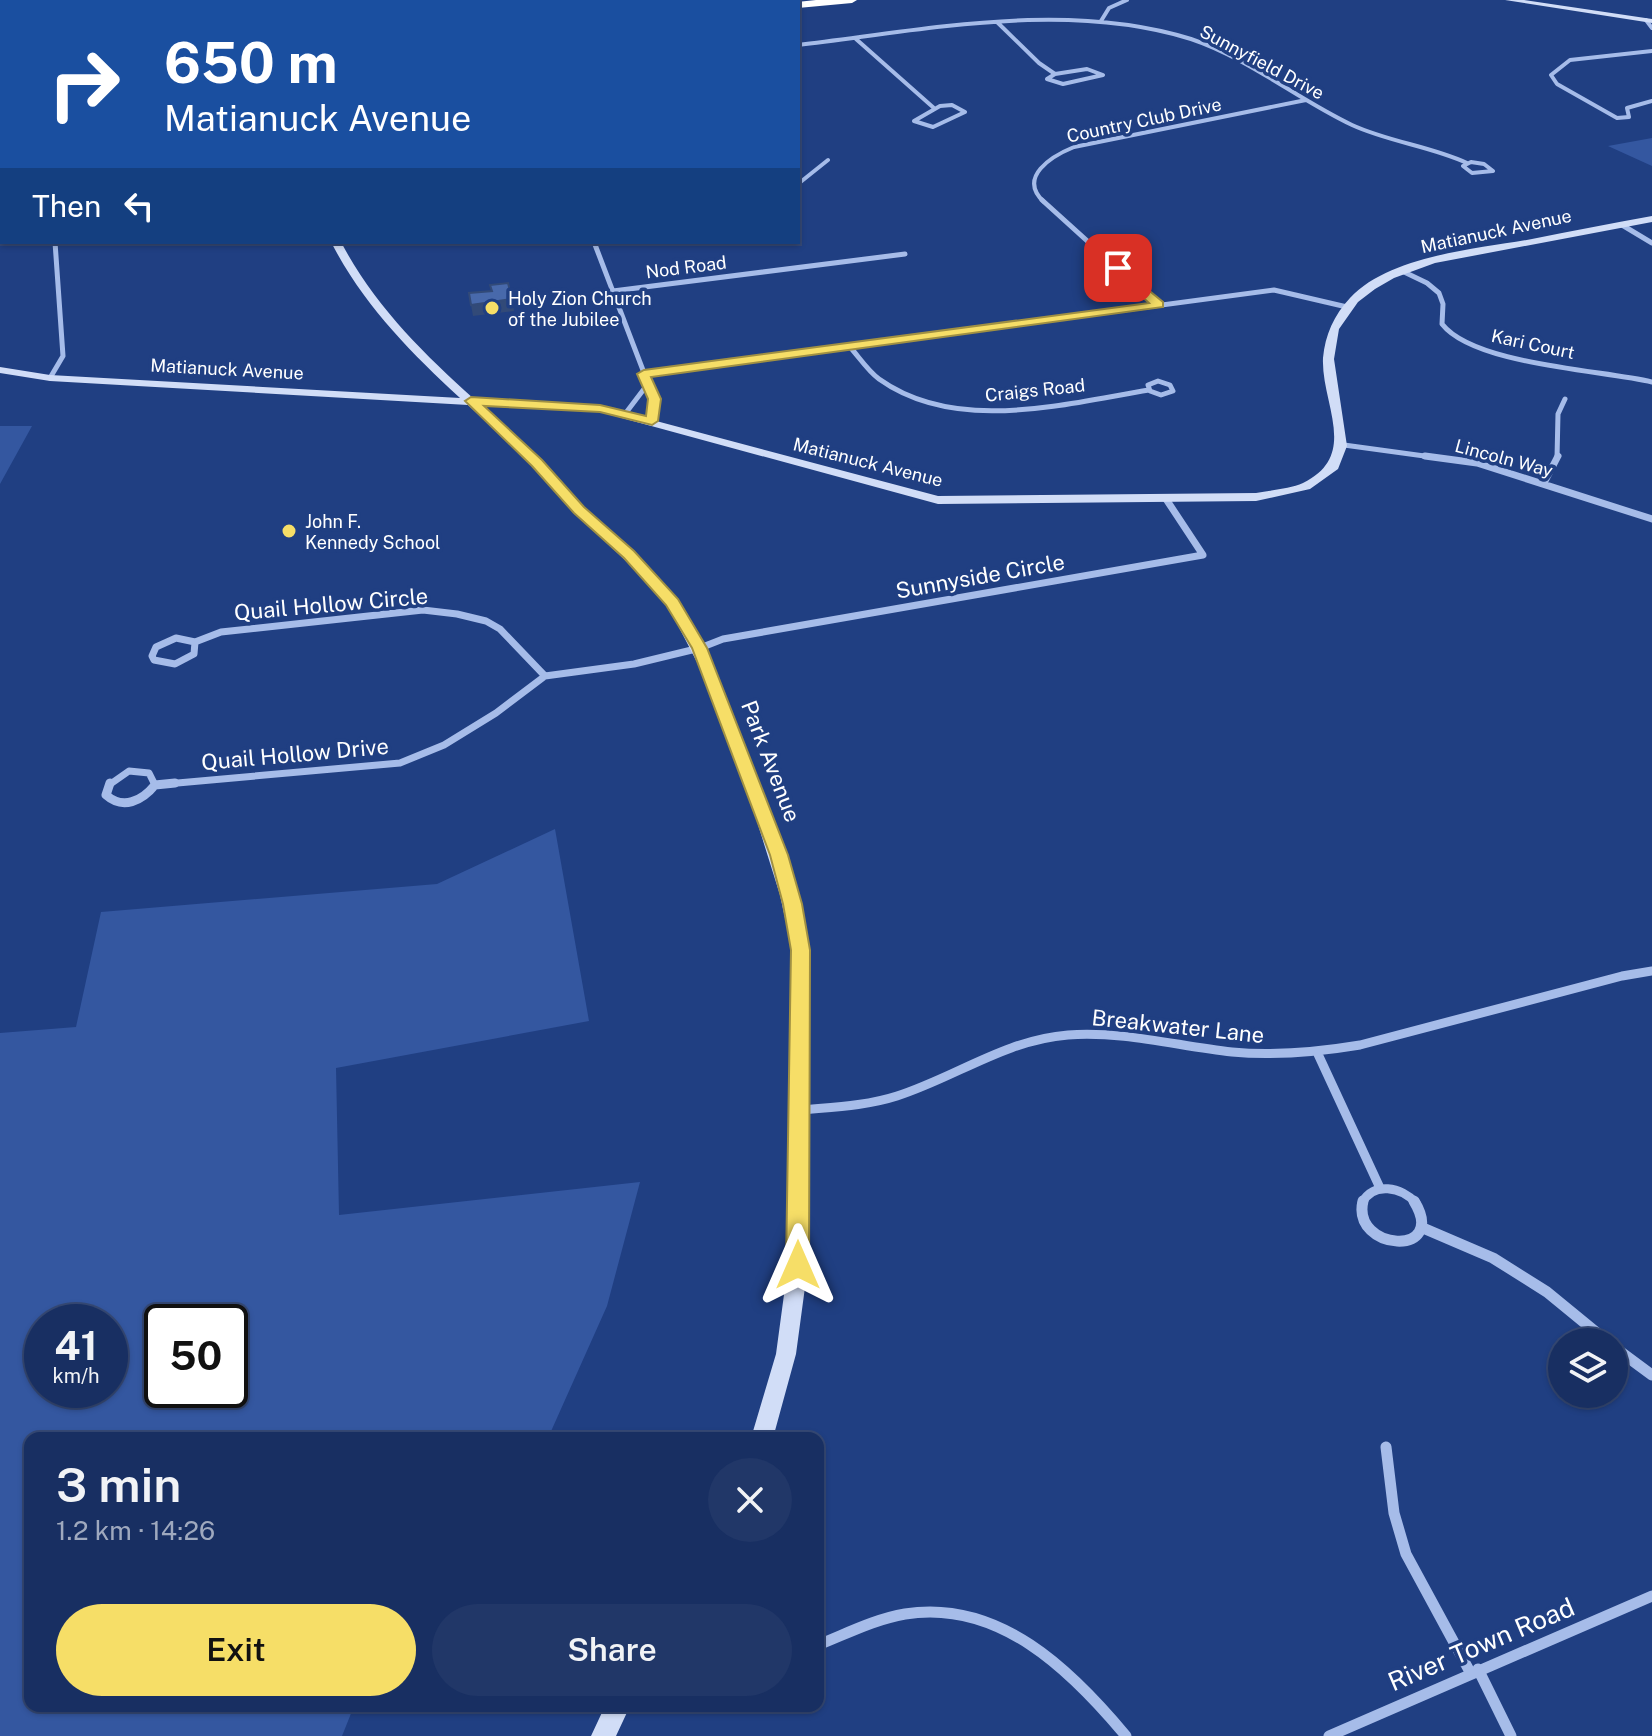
<!DOCTYPE html>
<meta charset="utf-8">
<style>
body{margin:0;font-family:"Public Sans",sans-serif;background:#213768;color:#f1f3f6;height:100vh;display:flex;flex-direction:column;font-size:30px;white-space:nowrap}
*{box-sizing:border-box;margin:0}
p{font-size:26px;color:#9fa9be}
.icon{flex:none;width:44px;height:44px;fill:none;stroke:currentColor;stroke-width:2;stroke-linecap:round;stroke-linejoin:round}
.map{position:relative;flex:1;overflow:hidden}
.sheet{position:absolute;left:24px;top:1432px;width:800px;height:280px;display:flex;flex-direction:column;background:#182f62;border-radius:16px;box-shadow:0 2px 6px #0004,0 0 0 2px #364a77}
.sheet>*{flex:none}
.guide{position:absolute;left:0px;top:0px;width:800px;height:244px;box-shadow:0 2px 6px #0004,0 0 0 2px #364a77;background:#1a4fa0;color:#fff;overflow:hidden}
.controls{position:absolute;left:1548px;top:1328px;display:grid;gap:16px}
.controls a{display:grid;place-items:center;width:80px;height:80px;border-radius:50%;background:#182f62;box-shadow:0 2px 6px #0004,0 0 0 2px #364a77;font-size:40px}
.speed{position:absolute;left:24px;top:1304px;display:flex;gap:16px;font-size:40px;font-weight:700;text-align:center}
.speed>*{display:grid;place-content:center;width:104px;height:104px;border-radius:50%;background:#182f62;box-shadow:0 2px 6px #0004,0 0 0 2px #364a77;line-height:1}
.speed small{font-size:20px;font-weight:400}
.speed .limit{border:4px solid #111;border-radius:12px;background:#fff;color:#111}
.pin{position:absolute;display:grid;place-items:center;width:68px;height:68px;color:#fff;margin:-34px;border-radius:16px;box-shadow:0 4px 12px #0006}
.me{position:absolute;width:88px;margin:-44px;rotate:0deg;stroke-linejoin:round;filter:drop-shadow(0 0 6px #0008)}
.turn{display:flex;align-items:center;gap:28px;height:168px;padding:0 32px;font-size:36px}
.turn .icon{width:104px;height:104px;stroke-width:2.5}
.turn b{display:block;font-size:56px;line-height:68px}
.then{display:flex;align-items:center;height:76px;padding:0 32px;background:#0003;gap:16px;font-size:30px}
.round{display:grid;place-items:center;flex:none;width:84px;height:84px;border-radius:42px;background:#213768}
.headline{display:flex;align-items:center;justify-content:space-between;height:136px;padding:0 32px}
h1{font-size:48px;font-weight:600;line-height:60px}
.button{display:flex;gap:16px;margin-top:auto;padding:16px 32px}
.button a{flex:1;height:92px;border-radius:48px;background:#f6de67;color:#111;font-size:32px;font-weight:600;line-height:92px;text-align:center}
.button a+a{background:#213768;color:#f1f3f6}
.map>svg:first-child{display:block}
.green{fill:#3457a0;fill-rule:evenodd}
.lines{fill:none;stroke-linecap:round;stroke-linejoin:round}
.street-far4{stroke:#a6bce9;stroke-width:4}
.street-far3{stroke:#a6bce9;stroke-width:5}
.street-far2{stroke:#a6bce9;stroke-width:7}
.street-far1{stroke:#a6bce9;stroke-width:9}
.street{stroke:#a6bce9;stroke-width:11}
.secondary{fill:#d1ddf7;fill-rule:evenodd}
.highway{fill:#fff;fill-rule:evenodd}
.shaded-wall{fill:#324a78}
.building{fill:#4869ab;stroke:#324a78;stroke-width:2}
.route{fill:#f6de67;stroke:#a09043;stroke-width:2}
.poi-dot{fill:#f6de67;stroke:#203f82;stroke-width:3}
.labels{text-anchor:middle;dominant-baseline:central;stroke-width:7;stroke-linejoin:round;paint-order:stroke}
.far-street-label{font-size:18px;fill:#fff;stroke:#203f82}
.far-poi-label{font-size:18px;fill:#fff;stroke:#203f82;text-anchor:start}
.street-label{font-size:22px;fill:#fff;stroke:#203f82}
.near-street-label{font-size:26px;fill:#fff;stroke:#203f82}
</style>
<div class="map">
<svg width="1652" height="1736" viewBox="0 0 1652 1736">
<rect width="100%" height="100%" fill="#203f82"/>
<!-- green -->
<path class="green" d="M1652,138V166L1608,146Z
M0,426H32L0,484Z
M555,829L589,1021L336,1068L339,1215L640,1182L607,1306L548,1438H30V1706H354L342,1736H0V1033L76,1027L101,912L437,884ZM110,1322V1390H42V1322ZM162,1322H230V1390H162Z"/>
<g class="lines">
<!-- street-far4 -->
<path class="street-far4" d="M1646,20L1652,28
M1101,21L1109,8L1127,0
M997,22L1039,63L1055,74
M856,39L935,109
M798,45C925,30 1065,0 1191,39C1248,58 1297,99 1352,125C1389,142 1430,146 1467,163
M1652,51L1570,60L1551,75L1557,84L1617,118L1629,117L1627,108L1652,101
M1087,69L1103,75L1063,84L1047,79L1055,74Z
M952,105L965,112L933,127L914,121L940,106Z
M1471,162L1484,164L1493,171L1472,173L1463,166Z
M798,184L828,160
M1044,202C1017,177 1052,156 1074,147L1306,100"/>
<!-- street-far3 -->
<path class="street-far3" d="M1042,200L1158,305
M1622,225L1652,243
M594,242L654,399L652,421
M1402,271L1427,283L1439,293L1443,304L1442,324C1474,365 1602,370 1652,382
M613,291L905,254
M850,347C859,357 868,371 879,379C956,434 1063,404 1149,390
M644,374L1274,290L1347,307
M50,378L63,356L55,242
M1158,381L1170,385L1173,391L1161,395L1150,391L1148,385Z
M625,414L647,385
M1344,445L1439,458
M1557,458L1558,414L1565,399"/>
<!-- street-far2 -->
<path class="street-far2" d="M1425,456L1477,463L1652,519
M1544,483L1558,456
M176,638L195,642L194,654L175,664L154,660L152,656L156,647Z
M195,642L221,632L423,610L457,614L486,621L500,629L545,676
M109,785L129,771L149,773L155,785
M155,785L400,763L444,745L496,713L545,676L634,664L700,648L723,639L1203,555L1166,499"/>
<!-- street-far1 -->
<path class="street-far1" d="M110,783L106,795C123,810 142,801 155,785
M155,785L175,783
M1317,1052L1380,1188
M800,1110C832,1107 866,1106 897,1096C956,1077 1005,1040 1068,1035C1124,1031 1177,1046 1232,1052C1275,1056 1318,1052 1360,1045L1622,976L1652,971
M1362,1203C1373,1181 1402,1187 1416,1203"/>
<!-- street -->
<path class="street" d="M1363,1201C1351,1251 1449,1258 1414,1201
M1423,1228L1493,1258L1547,1292L1608,1342
M1614,1347L1652,1375
M1386,1447L1394,1513L1406,1554L1470,1672
M818,1645C846,1634 875,1619 905,1614C999,1599 1071,1670 1126,1736
M1478,1669L1511,1736
M1329,1736L1652,1596"/>
<!-- secondary -->
<path class="secondary" d="M190,0H198L200,2H192Z
M1505,0H1524L1652,19V23Z
M1652,216V222L1435,263L1394,278L1375,289L1358,302L1339,329L1334,359L1347,446L1338,469L1310,489L1256,501L938,504L600,412L483,406L529,449L595,519L656,575L690,619L721,685L770,815L796,895L808,950V1265L796,1354L773,1438H751L776,1354L788,1265L792,950L780,895L755,815L700,668L668,606L647,581L567,505L521,454L468,405L50,381L0,373V367L50,375L460,398C409,351 363,304 331,242H341C374,305 422,352 474,399L600,406L938,496L1256,493C1271,490 1290,489 1303,483C1360,455 1321,404 1323,358C1325,335 1334,315 1350,298C1390,255 1478,249 1532,239C1572,231 1612,223 1652,216Z
M605,1706H630L616,1736H591Z"/>
<!-- highway -->
<path class="highway" d="M816,0H857L852,3L798,8L797,2Z
M2,52V60L0,61V53Z
M0,74H2V82H0Z"/>
</g>
<!-- shaded-wall -->
<path class="shaded-wall" d="M83,0H112L113,2H84Z
M512,299L514,311L473,316L471,305Z"/>
<!-- building -->
<path class="building" d="M508,283L512,299L471,305L469,293L492,291L490,285Z"/>
<!-- route -->
<path class="route" d="M1118,265L1163,302V307L651,377L661,399L658,421L652,425L600,412L484,406L542,460L584,507L634,551L678,599L707,648L788,855L802,904L810,950L809,1265L806,1273L798,1276L790,1273L786,1265L791,950L783,904L770,855L692,648L666,605L624,558L574,513L532,466L465,401L471,397L600,405L646,416L648,399L637,374L644,370L1149,303L1114,271L1112,268Z"/>
<!-- markers -->
<g class="poi-dot">
<circle cx="492" cy="308" r="8"/>
<circle cx="289" cy="531" r="8"/>
</g>
<g class="labels">
<!-- far-street labels -->
<g class="far-street-label">
<text transform="translate(1262 62) rotate(28)">Sunnyfield Drive</text>
<text transform="translate(1144 120) rotate(-12)">Country Club Drive</text>
<text transform="translate(1496 231) rotate(-12)">Matianuck Avenue</text>
<text transform="translate(686 267) rotate(-7)">Nod Road</text>
<text transform="translate(1533 344) rotate(12)">Kari Court</text>
<text transform="translate(227 369) rotate(3)">Matianuck Avenue</text>
<text transform="translate(1035 390) rotate(-6)">Craigs Road</text>
<text transform="translate(1504 458) rotate(15)">Lincoln Way</text>
<text transform="translate(868 462) rotate(14)">Matianuck Avenue</text>
</g>
<!-- far-poi labels -->
<g class="far-poi-label">
<text x="508" y="298">Holy Zion Church<tspan x="508" dy="21">of the Jubilee</tspan></text>
<text x="305" y="521">John F.<tspan x="305" dy="21">Kennedy School</tspan></text>
</g>
<!-- street labels -->
<g class="street-label">
<text transform="translate(980 576) rotate(-10)">Sunnyside Circle</text>
<text transform="translate(331 604) rotate(-5)">Quail Hollow Circle</text>
<text transform="translate(295 754) rotate(-5)">Quail Hollow Drive</text>
<text transform="translate(771 761) rotate(69)">Park Avenue</text>
<text transform="translate(1178 1026) rotate(6)">Breakwater Lane</text>
</g>
<!-- near-street labels -->
<g class="near-street-label">
<text transform="translate(1481 1644) rotate(-23)">River Town Road</text>
</g>
</g>
</svg>
<div class="controls">
<a><svg class="icon" aria-label="layers" viewBox="0 0 24 24"><path d="M12 4l9 5-9 5-9-5zM3 14l9 5 9-5"/></svg></a>
</div>
<div class="speed"><div>41<small>km/h</small></div><div class="limit">50</div></div>
<div class="pin" style="left:1118px;top:268px;background:#d93025"><svg class="icon" aria-label="arrive" viewBox="0 0 24 24"><path d="M6 21V4h12l-3 4 3 4H6"/></svg></div>
<svg class="me" style="left:798px;top:1265px" viewBox="-20 -20 40 40"><path d="M0-17L14 15 0 8-14 15z" fill="#f6de67" stroke="#fff" stroke-width="4"/></svg>
<div class="guide">
<div class="turn"><svg class="icon" aria-label="right" viewBox="0 0 24 24"><path d="M7 20v-9h11M14 6l5 5-5 5"/></svg><div><b>650 m</b>Matianuck Avenue</div></div>
<div class="then">Then<svg class="icon" aria-label="left" viewBox="0 0 24 24"><path d="M17 20v-9H6M10 6l-5 5 5 5"/></svg></div>
</div>
<section class="sheet">
<div class="headline"><div><h1>3 min</h1><p>1.2 km · 14:26</p></div><a class="round"><svg class="icon" aria-label="close" viewBox="0 0 24 24"><path d="M6 6l12 12M18 6L6 18"/></svg></a></div>
<div class="button"><a>Exit</a><a>Share</a></div>
</section>
</div>
